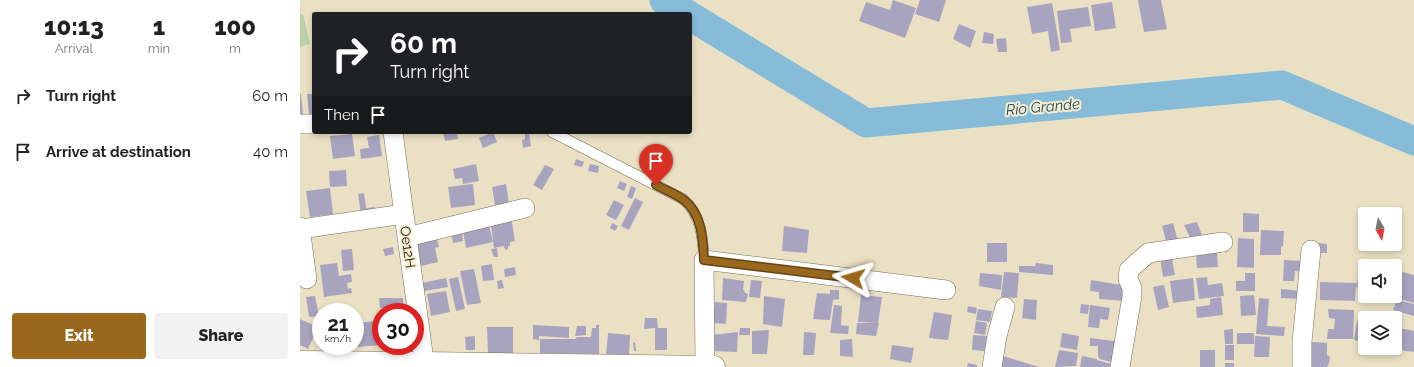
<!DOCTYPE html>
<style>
body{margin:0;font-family:Raleway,sans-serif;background:#f2f2f2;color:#222;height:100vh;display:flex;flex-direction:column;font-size:15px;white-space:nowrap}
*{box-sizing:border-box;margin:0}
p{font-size:13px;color:#767676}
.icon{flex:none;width:22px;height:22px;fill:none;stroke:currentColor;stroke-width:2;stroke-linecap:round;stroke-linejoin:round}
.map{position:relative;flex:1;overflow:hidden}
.details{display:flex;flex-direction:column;background:#fff;width:300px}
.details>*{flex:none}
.guide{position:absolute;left:12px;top:12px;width:380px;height:122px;border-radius:4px;box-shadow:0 2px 6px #0003;background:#202124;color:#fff;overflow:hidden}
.needle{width:26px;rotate:170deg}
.buttons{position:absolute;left:1058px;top:207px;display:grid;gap:8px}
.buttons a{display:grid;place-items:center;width:44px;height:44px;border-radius:4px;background:#fff;box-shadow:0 2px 6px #0003;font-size:20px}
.speed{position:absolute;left:12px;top:303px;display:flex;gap:8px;font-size:20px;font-weight:700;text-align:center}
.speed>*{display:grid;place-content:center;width:52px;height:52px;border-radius:50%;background:#fff;box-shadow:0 2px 6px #0003;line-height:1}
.speed small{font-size:10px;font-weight:400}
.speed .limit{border:6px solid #d22;background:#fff;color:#111}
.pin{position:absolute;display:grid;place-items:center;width:34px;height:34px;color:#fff;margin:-41px -17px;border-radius:50% 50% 50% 0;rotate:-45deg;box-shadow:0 0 4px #0007}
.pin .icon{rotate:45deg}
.me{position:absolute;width:44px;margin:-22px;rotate:277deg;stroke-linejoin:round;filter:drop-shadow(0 0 3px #0008)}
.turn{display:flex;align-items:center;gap:14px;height:84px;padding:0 12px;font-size:18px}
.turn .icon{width:52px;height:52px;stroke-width:2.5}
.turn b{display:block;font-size:28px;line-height:34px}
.then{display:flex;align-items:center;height:38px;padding:0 12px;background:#0003;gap:8px;font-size:15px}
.eta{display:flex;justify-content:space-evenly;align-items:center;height:68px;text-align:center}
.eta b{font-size:24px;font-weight:800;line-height:28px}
.button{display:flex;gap:8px;margin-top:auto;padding:8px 12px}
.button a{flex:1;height:46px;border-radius:4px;background:#9a681d;color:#fff;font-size:16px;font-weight:800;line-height:46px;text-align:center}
.button a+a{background:#f2f2f2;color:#222}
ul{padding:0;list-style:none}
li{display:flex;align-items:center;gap:12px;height:56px;padding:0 12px}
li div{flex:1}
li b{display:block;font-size:15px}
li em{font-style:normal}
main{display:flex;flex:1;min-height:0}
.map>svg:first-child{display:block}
.green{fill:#bad1a8}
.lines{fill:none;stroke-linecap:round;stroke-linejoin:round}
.river{stroke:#86bcd8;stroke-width:29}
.building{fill:#a8a4bf}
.service-casing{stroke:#766e53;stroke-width:11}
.minor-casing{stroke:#766e53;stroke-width:20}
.tertiary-casing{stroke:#766e53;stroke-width:23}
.service{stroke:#fff;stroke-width:10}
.minor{stroke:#fff;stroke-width:19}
.tertiary{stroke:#fff;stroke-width:22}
.route-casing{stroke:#644413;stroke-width:10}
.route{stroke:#9a681d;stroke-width:7}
.labels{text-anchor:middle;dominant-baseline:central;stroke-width:4;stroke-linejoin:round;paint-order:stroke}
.street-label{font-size:14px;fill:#1b180d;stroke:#f8eed1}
.water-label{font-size:15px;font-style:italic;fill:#1b475c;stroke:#f8eed1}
</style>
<main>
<section class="details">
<div class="eta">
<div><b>10:13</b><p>Arrival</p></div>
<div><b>1</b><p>min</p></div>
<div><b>100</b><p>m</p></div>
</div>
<ul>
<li><svg class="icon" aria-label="right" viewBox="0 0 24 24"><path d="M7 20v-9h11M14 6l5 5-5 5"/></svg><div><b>Turn right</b></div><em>60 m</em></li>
<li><svg class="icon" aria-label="arrive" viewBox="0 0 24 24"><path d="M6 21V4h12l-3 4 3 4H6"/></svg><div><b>Arrive at destination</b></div><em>40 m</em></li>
</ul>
<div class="button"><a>Exit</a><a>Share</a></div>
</section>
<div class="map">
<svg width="1114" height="367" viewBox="0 0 1114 367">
<rect width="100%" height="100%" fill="#eae1c4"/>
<!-- green -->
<path class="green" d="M0,14H3L10,44L0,47Z"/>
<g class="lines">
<!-- river -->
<path class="river" d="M364,0L387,14
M390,16L566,123L982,85L1114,141"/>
</g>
<!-- building -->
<path class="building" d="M593,0L616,8L605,38L559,21L566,2L590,10Z
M620,0H646L639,22L615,14Z
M838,0H861L867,29L844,32Z
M812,2L816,28L795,31L791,5Z
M752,3L760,50L751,52L748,31L732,34L727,7Z
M788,7L791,26L770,29L772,42L761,43L757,11Z
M12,12H57V14H14V36H12Z
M659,24L676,31L670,48L653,39Z
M684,32L694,34L693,44L682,43Z
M706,38L707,52H698L696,39Z
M0,94H1L3,115H0Z
M7,94H14V114H9Z
M143,132H157L158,139L145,141Z
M193,132L197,142L183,148L179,138Z
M229,133L231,146L223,148L222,140L225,139V134Z
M52,134L55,156L33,159L30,136Z
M79,135L82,156L61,159L60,149L69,148L67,137Z
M276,159L284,162L282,167L274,165Z
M176,164L179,181L163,184L162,178L155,179L153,169Z
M290,164L299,166L298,173L288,171Z
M245,165L254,169L242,190L233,185Z
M46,170L47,186L30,187L29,171Z
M320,181L327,184L324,191L317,188Z
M173,184L175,205L151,208L148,187Z
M206,184L209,203L195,205L192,187Z
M331,186L336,188L332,199L327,197Z
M30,188L33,214L10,217L6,191Z
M64,193L66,208L75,207V212L61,214L58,194Z
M335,198L343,202L329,230L321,226Z
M314,200L324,205L316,220L306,215Z
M943,213L959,214V232H943Z
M211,217L215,241L210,242V246H208V249L205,250L204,246L194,248L191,225Z
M897,222L905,243L893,244L884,225Z
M312,223L318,226L315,231L310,228Z
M873,223L879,245L868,248L862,226Z
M189,225L193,242L166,248L162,226Z
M484,226L509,230L507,253L482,251Z
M961,230L984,231L983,246L981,247V255H960Z
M162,231L163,241L153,243L151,232Z
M136,235L139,247L135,248L138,262L113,268L107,241Z
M938,238L954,239V268L937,267Z
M687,243H707V262H687Z
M1018,243L1027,244V253H1017Z
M93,247L94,254L85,256L83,249Z
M197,248L198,257H194L191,249Z
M52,249L54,270L43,271L41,250Z
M917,252L918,267L897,268L896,254Z
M871,254L875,275L863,277L860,257Z
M984,260L1004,261V272L995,271L994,281H983Z
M1062,261L1079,266H1065V290L1056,287Z
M37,263L39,276L51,274L52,282L47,283L48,289L51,288L52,293L24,297L20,265Z
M736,263L753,265V275L719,272V266H735Z
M192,264L194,280L183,281L181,266Z
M215,267L216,275L205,277L204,269Z
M174,269L181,303L167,305L160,271Z
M1095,270L1114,275V303L1089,296H1095Z
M704,272L719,273L717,298L701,297Z
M680,273L702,275L701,290L679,286Z
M945,273H955V291H936V281H945Z
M158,277L165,309L156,311L149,279Z
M907,277L908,285L922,283L924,296L899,299L896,278Z
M146,278L148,287L124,291L122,283Z
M423,278L444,281L443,290H444L445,293L448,294L446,302L422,300Z
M893,278L895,300L873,303L870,281Z
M202,280L204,288L198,289L197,281Z
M451,280L462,281L460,298L449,297Z
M791,280L827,286L825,301L799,299V292L790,291Z
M1020,282L1056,283L1055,301L1020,300Z
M864,285L869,307L858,310L853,287Z
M981,289L1001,291V299L981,298Z
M530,290H539V299L533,300L530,320L513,319L517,293L530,294Z
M146,291L150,312L131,316L127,294Z
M561,295L582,297L578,323L558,322Z
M954,295L956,315L941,316L940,296Z
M15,296L19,316L9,317L6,297Z
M464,296L485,299L482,327L463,324Z
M921,297L923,315L897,318L896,307L910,305V299Z
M79,298H103V308H80Z
M959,298L969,299L967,326L985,327L984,336L956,334Z
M724,299L737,300L736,320L722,318Z
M1097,300L1114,304V316L1093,310Z
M415,302L427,303L426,324L413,323Z
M781,304L789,305L788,314L780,313Z
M534,305L542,306L541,325L549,326L548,334L530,333Z
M790,305L810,308L808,320L800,319L799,328L788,327Z
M668,306L677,308L676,314L667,312Z
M678,309L692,311L690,322L676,320Z
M1028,309L1054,310L1053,339H1027L1028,329H1034L1035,319L1029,318Z
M634,312L652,315L648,340L629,338Z
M345,318H357L358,328H367V350H355V328L344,329Z
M0,319L18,327L8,349L0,345Z
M78,321L81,345L58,347L55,323Z
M676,321L687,323L685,335L674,333Z
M1057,321L1065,323V342L1054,340Z
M557,323H579L576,336L556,334Z
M233,325L269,327V338L239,336V340L233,339Z
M296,325H299V354L240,353V339H275L277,337H291L292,328H296Z
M277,326H286V335L275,336Z
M187,327H213V354H188Z
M1095,327L1114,331V352L1091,349L1095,348Z
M440,328H450V335H439Z
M933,329V344H925L924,330Z
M469,330L467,354H452V331Z
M438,332L437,352L412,351L411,335Z
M504,332L516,333L514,355H503Z
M308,333L330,335L329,357L306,356Z
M762,333L779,336L777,350L760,347Z
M937,333H954V344H937Z
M673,335L687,336L685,351L672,350Z
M175,336V350H166L165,337Z
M955,336L970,337L969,357H954Z
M790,338L822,342L818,364L800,359L798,356V346H790Z
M552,339L553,357L540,356V340Z
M335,342L336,351H334L333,343Z
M1012,342L1027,343V355L1030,357L1029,363L1027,367H1010Z
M592,345L614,348L611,363L590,359Z
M925,345H934V360H925Z
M759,350L778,353L776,366L755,367Z
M900,350H915V367H900Z
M703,356L739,367H702Z
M782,356L797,359V360L815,365L814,367H780Z
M668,363L677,365V367H667Z
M925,363H934V367H925Z"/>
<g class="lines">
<!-- service casing -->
<g class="service-casing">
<path id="service" d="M252,132L383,199C401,214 403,238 404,260"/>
</g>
<!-- minor casing -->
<g class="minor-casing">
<path id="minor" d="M0,124H14
M93,132L107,237L122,345L124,363
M0,227L7,279
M0,229L104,214
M107,237L225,208
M405,366L404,260L646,290
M692,367L697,336L705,307
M820,367L832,296V288L828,279L829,270L848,253L923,242
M1002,367V342L1011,250"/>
</g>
<!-- tertiary casing -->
<g class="tertiary-casing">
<path id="tertiary" d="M0,362L124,363L414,367"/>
</g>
<!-- service -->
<use href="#service" class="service"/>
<!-- minor -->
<use href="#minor" class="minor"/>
<!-- tertiary -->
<use href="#tertiary" class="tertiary"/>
</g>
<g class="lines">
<!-- route casing -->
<g class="route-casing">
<path id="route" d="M356,185C365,190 376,194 384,200C402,214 403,240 404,260L553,278"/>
</g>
<!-- route -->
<use href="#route" class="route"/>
</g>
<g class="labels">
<!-- street labels -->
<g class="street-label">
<text transform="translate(108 247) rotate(82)">Oe12H</text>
</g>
<!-- water labels -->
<g class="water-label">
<text transform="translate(743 107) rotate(-5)">Rio Grande</text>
</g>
</g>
</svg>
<div class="buttons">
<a><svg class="needle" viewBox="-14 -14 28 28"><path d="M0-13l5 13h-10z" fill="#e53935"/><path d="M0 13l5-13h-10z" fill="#767676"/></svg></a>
<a><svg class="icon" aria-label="sound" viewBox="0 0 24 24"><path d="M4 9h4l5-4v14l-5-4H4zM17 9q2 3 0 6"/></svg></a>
<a><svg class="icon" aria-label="layers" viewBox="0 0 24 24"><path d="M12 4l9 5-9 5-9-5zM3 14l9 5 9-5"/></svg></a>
</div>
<div class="speed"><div>21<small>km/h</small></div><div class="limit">30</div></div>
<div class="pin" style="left:356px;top:185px;background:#d93025"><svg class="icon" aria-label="arrive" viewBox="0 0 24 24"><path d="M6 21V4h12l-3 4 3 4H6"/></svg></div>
<svg class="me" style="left:553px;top:278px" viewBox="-20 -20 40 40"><path d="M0-17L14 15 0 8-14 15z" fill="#9a681d" stroke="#fff" stroke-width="4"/></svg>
<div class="guide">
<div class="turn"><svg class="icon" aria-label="right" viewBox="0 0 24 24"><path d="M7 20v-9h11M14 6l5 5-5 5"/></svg><div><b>60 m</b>Turn right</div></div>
<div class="then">Then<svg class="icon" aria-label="arrive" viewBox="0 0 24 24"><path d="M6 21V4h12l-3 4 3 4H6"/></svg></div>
</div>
</div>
</main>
